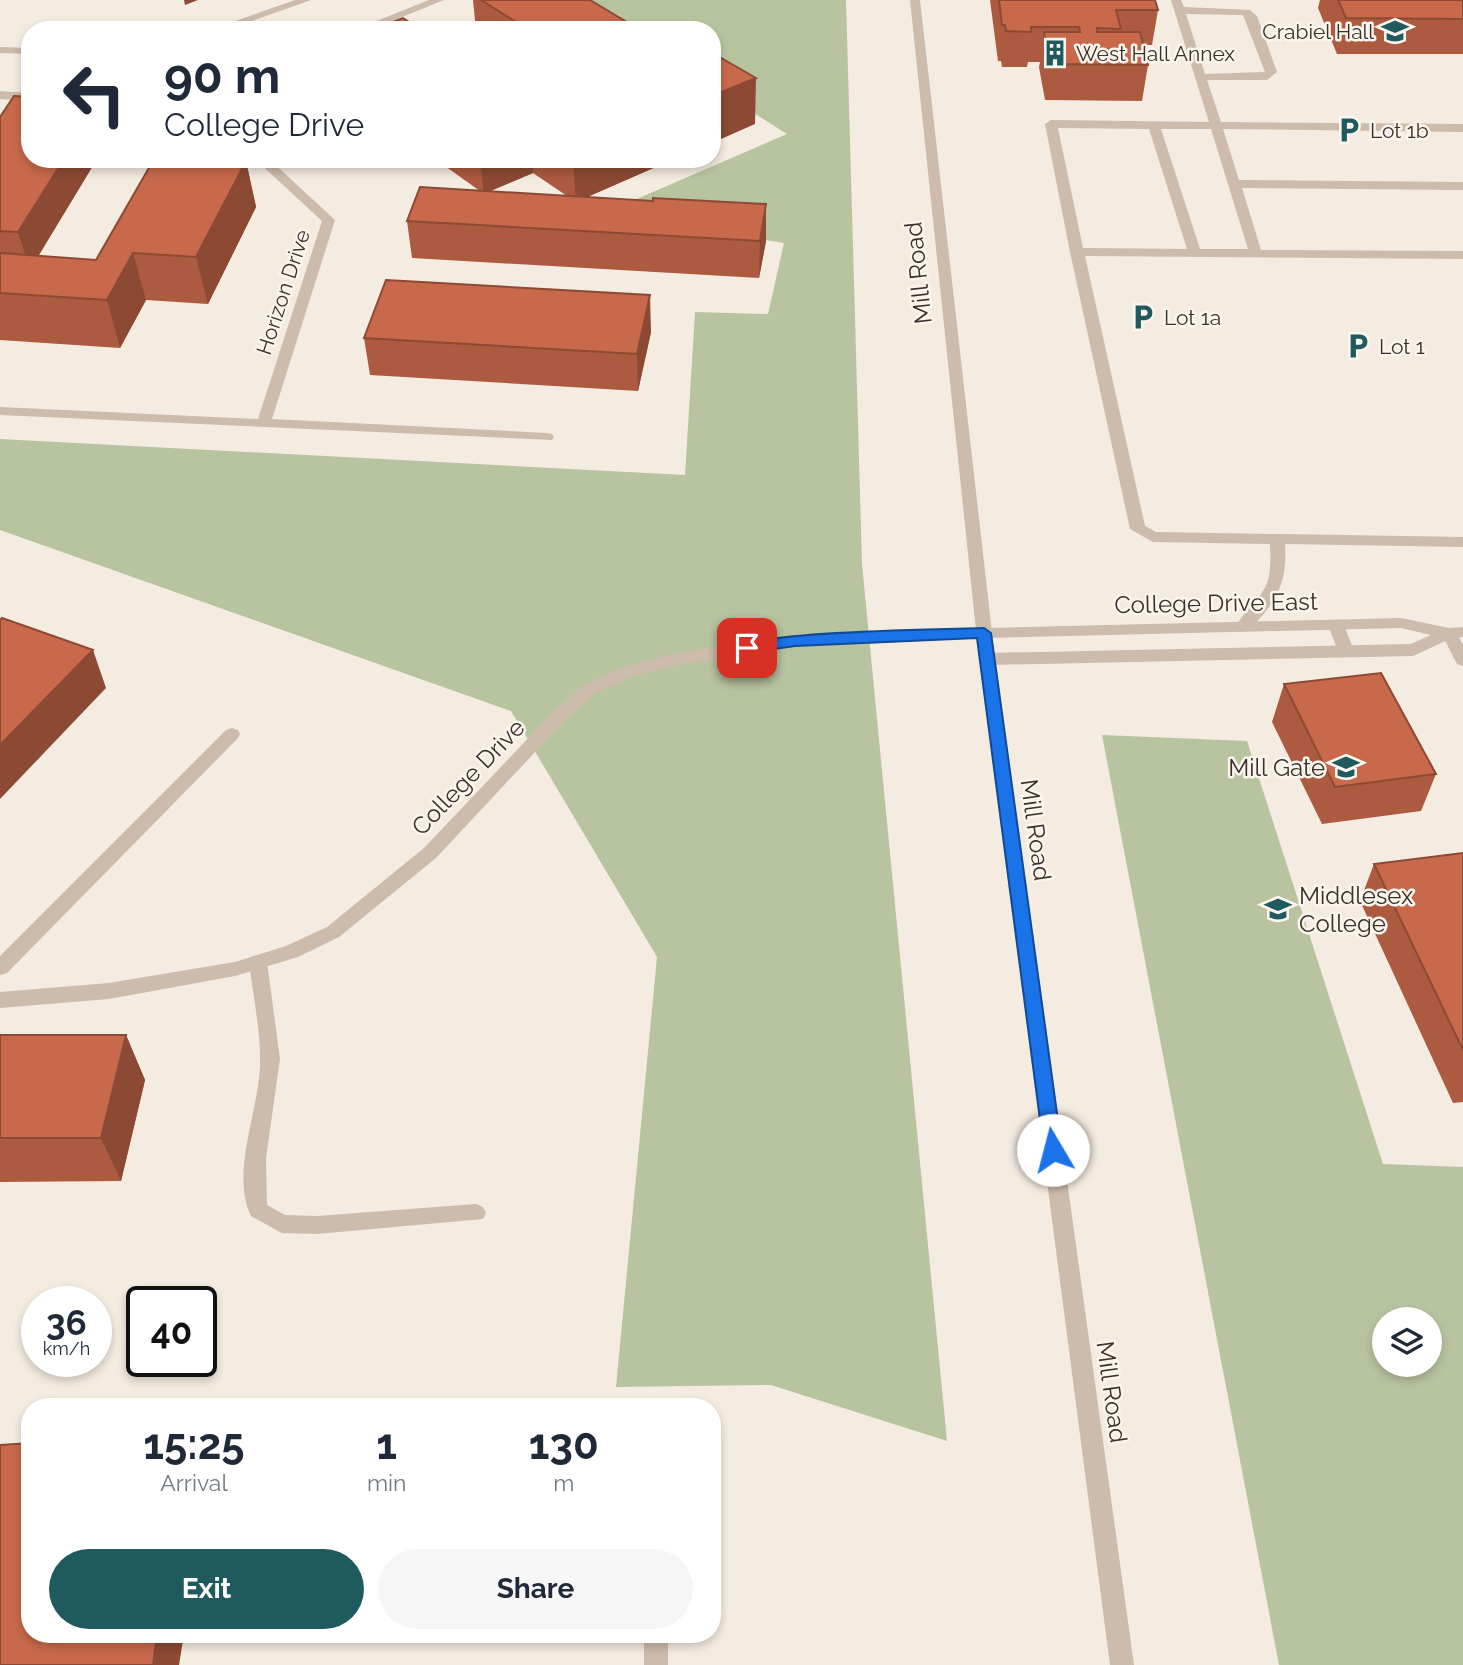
<!DOCTYPE html>
<style>
body{margin:0;font-family:Raleway,sans-serif;background:#f6f6f7;color:#1f2937;height:100vh;display:flex;flex-direction:column;font-size:26px;white-space:nowrap}
*{box-sizing:border-box;margin:0}
p{font-size:23px;color:#747a83}
.icon{flex:none;width:38px;height:38px;fill:none;stroke:currentColor;stroke-width:2;stroke-linecap:round;stroke-linejoin:round}
.map{position:relative;flex:1;overflow:hidden}
.panel{position:absolute;left:21px;top:1398px;width:700px;height:245px;display:flex;flex-direction:column;background:#fff;border-radius:28px;box-shadow:0 4px 10px #0003}
.panel>*{flex:none}
.hud{position:absolute;left:21px;top:21px;width:700px;height:147px;border-radius:28px;box-shadow:0 4px 10px #0003;background:#fff;color:#1f2937;overflow:hidden}
.tools{position:absolute;left:1372px;top:1307px;display:grid;gap:14px}
.tools a{display:grid;place-items:center;width:70px;height:70px;border-radius:50%;background:#fff;box-shadow:0 4px 10px #0003;font-size:35px}
.speed{position:absolute;left:21px;top:1286px;display:flex;gap:14px;font-size:35px;font-weight:700;text-align:center}
.speed>*{display:grid;place-content:center;width:91px;height:91px;border-radius:50%;background:#fff;box-shadow:0 4px 10px #0003;line-height:1}
.speed small{font-size:18px;font-weight:400}
.speed .limit{border:4px solid #111;border-radius:10px;background:#fff;color:#111}
.pin{position:absolute;display:grid;place-items:center;width:60px;height:60px;color:#fff;margin:-30px;border-radius:14px;box-shadow:0 4px 10px #0006}
.me{position:absolute;width:77px;margin:-38px;rotate:352deg;stroke-linejoin:round;filter:drop-shadow(0 0 5px #0008)}
.turn{display:flex;align-items:center;gap:24px;height:147px;padding:0 28px;font-size:32px}
.turn .icon{width:91px;height:91px;stroke-width:2.5}
.turn b{display:block;font-size:49px;line-height:60px}
.eta{display:flex;justify-content:space-evenly;align-items:center;height:119px;text-align:center}
.eta b{font-size:42px;font-weight:700;line-height:49px}
.cta{display:flex;gap:14px;margin-top:auto;padding:14px 28px}
.cta a{flex:1;height:80px;border-radius:42px;background:#1f5a5e;color:#fff;font-size:28px;font-weight:700;line-height:80px;text-align:center}
.cta a+a{background:#f6f6f7;color:#1f2937}
.map>svg:first-child{display:block}
.green{fill:#b8c4a0;fill-rule:evenodd}
.lines{fill:none;stroke-linecap:round;stroke-linejoin:round}
.service{fill:#cdbbac;fill-rule:evenodd}
.minor{fill:#cdbbac;fill-rule:evenodd}
.tertiary{fill:#cdbbac;fill-rule:evenodd}
.wall{fill:#ac5a40;fill-rule:evenodd}
.shaded-wall{fill:#8c4a34}
.building{fill:#c8694b;stroke:#8c4a34;stroke-width:2}
.route{fill:#1a73e8;stroke:#114b97;stroke-width:2}
.labels{text-anchor:middle;dominant-baseline:central;stroke-width:5;stroke-linejoin:round;paint-order:stroke}
.far-poi-label{font-size:21px;fill:#3b302b;stroke:#fbf5ee;text-anchor:start}
.far-street-label{font-size:21px;fill:#3b302b;stroke:#fbf5ee}
.street-label{font-size:24px;fill:#3b302b;stroke:#fbf5ee}
.poi-label{font-size:24px;fill:#3b302b;stroke:#fbf5ee;text-anchor:end}
</style>
<div class="map">
<svg width="1463" height="1665" viewBox="0 0 1463 1665">
<rect width="100%" height="100%" fill="#f4ebe1"/>
<!-- green -->
<path class="green" d="M574,0H846L862,564L947,1441L771,1385L616,1387L657,957L511,711L0,530V439L685,475L695,312L768,314L784,243L602,214L787,134L712,87V30H621Z
M1102,735L1247,741L1383,1164L1463,1167V1665H1279ZM1384,1320H1430V1365H1384Z"/>
<g class="lines">
<!-- service -->
<path class="service" d="M429,0H444L370,30H354Z
M1171,0H1181L1184,7L1250,10L1257,16L1277,72L1267,80H1207L1221,122L1463,124V132L1223,129L1239,180L1463,182V190L1242,188L1261,250L1463,251V259L1085,256L1145,526L1156,532L1463,537V547L1285,544C1287,575 1281,595 1260,618C1255,624 1251,630 1243,632L1235,627C1260,589 1273,597 1270,544L1153,542L1130,529L1070,252L1045,124L1051,120L1209,122ZM1186,14L1243,15L1265,72L1205,74ZM1058,128L1149,129L1187,249L1083,248ZM1161,129H1211L1248,249H1200Z
M0,91L30,93V101L0,99Z
M1336,620L1344,625L1354,651L1352,655H1340L1338,651L1328,625Z
M1449,628L1455,629L1463,645V666L1457,664L1441,633Z
M232,728L238,730L240,734L238,738L7,973L0,975V956L226,730Z
M258,955L265,957L267,962L280,1059L266,1158L267,1205L285,1215L317,1216L476,1204L483,1207L486,1213L483,1219L317,1234L282,1233L251,1216C230,1173 259,1111 260,1065C261,1031 253,996 249,962L251,957Z
M644,1634H668V1665H644Z"/>
<!-- minor -->
<path class="minor" d="M295,0H311L227,30H210Z
M0,47L30,48V54L0,53Z
M255,159H269L335,220L272,419L547,433L552,434L554,437L552,440L0,415V407L258,419L322,221Z
M1401,618L1449,628L1463,627V637L1452,638L1413,656L987,665L979,659L987,653L1411,644L1431,635L1401,628L984,638L795,647L676,665L633,676L597,692L565,720L436,858L339,937L298,957L235,976L109,999L0,1008V992L109,983L235,962L286,946L327,927L424,848L553,712L585,684L622,668L676,653L795,635L984,628Z"/>
<!-- tertiary -->
<path class="tertiary" d="M910,0H920L995,659L1134,1665H1110L979,659Z"/>
</g>
<!-- wall -->
<path class="wall" d="M473,0H590L640,30H476Z
M990,0H1155L1158,10L1152,45H1143L1148,65L1142,101L1045,100L1039,67L1040,62H1028L1027,67H1002L1001,61H998Z
M1320,0H1463V54H1337L1318,8Z
M0,117L30,159H97L38,256L96,260L246,161L256,207L208,304L146,300L120,348L0,340Z
M435,159H674L587,197L766,241L759,278L412,258L407,221L480,191ZM533,173L567,196L489,191Z
M651,332L638,391L370,375L364,338Z
M1284,684L1436,774L1421,811L1322,824L1272,722Z
M1463,853V1102L1453,1103L1360,901L1374,864Z
M0,1035H126L145,1080L121,1181L0,1182Z"/>
<!-- shaded-wall -->
<path class="shaded-wall" d="M184,0H198L185,5Z
M756,78L755,124L712,143V96Z
M64,159H97L30,270L18,232Z
M480,159H532L533,173L484,194Z
M573,159H674L576,202Z
M246,161L256,207L208,304L196,257Z
M766,204V241L759,278L760,241Z
M133,253L146,300L120,348L107,300Z
M650,295L651,332L638,391L637,354Z
M93,650L106,688L0,799V745Z
M126,1035L145,1080L121,1181L101,1138Z
M157,1634H184L179,1665H153Z"/>
<!-- building -->
<path class="building" d="M481,0H590L640,30H529Z
M999,0H1155L1158,10H1116L1121,29L1097,28V32H1140L1148,65L1049,64L1044,32H1080L1079,27H1031V32L1006,31L1005,25H1002Z
M1338,0H1463V19L1346,18Z
M403,18L421,30H372Z
M716,55L756,78L712,96V57Z
M14,96L30,97V159H64L18,232L0,231V117Z
M154,159H222L246,161L196,257L133,253L107,300L0,293V253L96,260Z
M420,187L653,201V198L766,204L760,241L407,221Z
M386,280L650,295L637,354L364,338Z
M2,618L93,650L0,745V620Z
M1381,673L1436,774L1335,787L1284,684Z
M1463,853V1050L1374,864Z
M0,1035H126L101,1138H0Z
M30,1443V1634H157L153,1665H0V1445Z"/>
<!-- route -->
<path class="route" d="M984,628L991,633L1062,1150L1059,1155L1053,1158L1047,1155L1044,1150L977,638L795,646L747,653L740,648C754,631 950,629 984,628Z"/>
<!-- icons -->
<defs>
<g id="university-bare" transform="scale(2.1)"><path d="M0-5L7-2L0 1L-7-2ZM-4 1L0 2.5L4 1V4Q0 6-4 4Z" fill="#1f5a5e" stroke="#fbf5ee" stroke-width="2.5" paint-order="stroke"/></g>
<g id="building-bare" transform="scale(2.1)"><path d="M-4-6H4V6H1V3H-1V6H-4ZM-2.5-4.3h1.7v1.8h-1.7ZM.8-4.3h1.7v1.8H.8ZM-2.5-1h1.7V.8h-1.7ZM.8-1h1.7V.8H.8Z" fill="#1f5a5e" stroke="#fbf5ee" stroke-width="2.5" paint-order="stroke"/></g>
<g id="parking-bare" transform="scale(2.1)"><path d="M-3.5-5.5H1a3.5 3.5 0 0 1 0 7H-1V5.5H-3.5ZM-1-3.4V-.6H.8a1.4 1.4 0 0 0 0-2.8Z" fill="#1f5a5e" stroke="#fbf5ee" stroke-width="2.5" paint-order="stroke"/></g>
</defs>
<g fill-rule="evenodd">
<use href="#university-bare" x="1395" y="31"/>
<use href="#building-bare" x="1055" y="53"/>
<use href="#parking-bare" x="1349" y="130"/>
<use href="#parking-bare" x="1143" y="317"/>
<use href="#parking-bare" x="1358" y="346"/>
<use href="#university-bare" x="1346" y="767"/>
<use href="#university-bare" x="1278" y="909"/>
</g>
<g class="labels">
<!-- far-poi labels -->
<g class="far-poi-label">
<text x="1374" y="31" text-anchor="end">Crabiel Hall</text>
<text x="1076" y="53">West Hall Annex</text>
<text x="1370" y="130">Lot 1b</text>
<text x="1164" y="317">Lot 1a</text>
<text x="1379" y="346">Lot 1</text>
</g>
<!-- far-street labels -->
<g class="far-street-label">
<text transform="translate(283 292) rotate(-72)">Horizon Drive</text>
</g>
<!-- street labels -->
<g class="street-label">
<text transform="translate(918 273) rotate(-96)">Mill Road</text>
<text transform="translate(1216 603) rotate(-1)">College Drive East</text>
<text transform="translate(468 777) rotate(-46)">College Drive</text>
<text transform="translate(1036 830) rotate(82)">Mill Road</text>
<text transform="translate(1112 1392) rotate(82)">Mill Road</text>
</g>
<!-- poi labels -->
<g class="poi-label">
<text x="1325" y="767">Mill Gate</text>
<text x="1299" y="895" text-anchor="start">Middlesex<tspan x="1299" dy="28">College</tspan></text>
</g>
</g>
</svg>
<div class="tools">
<a><svg class="icon" aria-label="layers" viewBox="0 0 24 24"><path d="M12 4l9 5-9 5-9-5zM3 14l9 5 9-5"/></svg></a>
</div>
<div class="speed"><div>36<small>km/h</small></div><div class="limit">40</div></div>
<div class="pin" style="left:747px;top:648px;background:#d93025"><svg class="icon" aria-label="arrive" viewBox="0 0 24 24"><path d="M6 21V4h12l-3 4 3 4H6"/></svg></div>
<svg class="me" style="left:1053px;top:1150px" viewBox="-20 -20 40 40"><circle r="19" fill="#fff"/><path d="M0-13L10 11 0 6-10 11z" fill="#1a73e8"/></svg>
<div class="hud">
<div class="turn"><svg class="icon" aria-label="left" viewBox="0 0 24 24"><path d="M17 20v-9H6M10 6l-5 5 5 5"/></svg><div><b>90 m</b>College Drive</div></div>
</div>
<section class="panel">
<div class="eta">
<div><b>15:25</b><p>Arrival</p></div>
<div><b>1</b><p>min</p></div>
<div><b>130</b><p>m</p></div>
</div>
<div class="cta"><a>Exit</a><a>Share</a></div>
</section>
</div>
